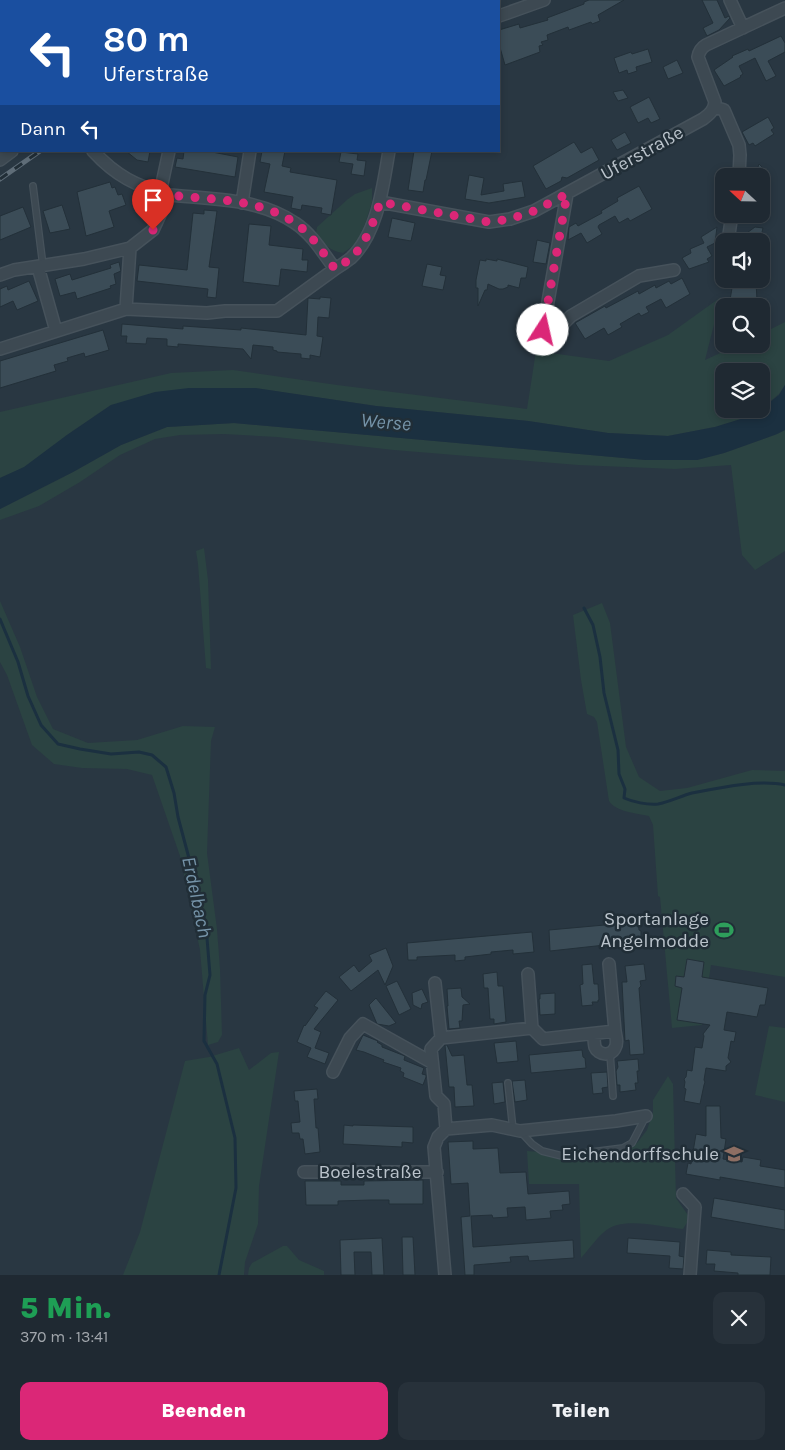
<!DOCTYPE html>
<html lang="de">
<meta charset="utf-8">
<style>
body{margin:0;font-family:Karla,sans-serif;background:#27313a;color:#f1f3f6;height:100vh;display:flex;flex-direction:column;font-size:19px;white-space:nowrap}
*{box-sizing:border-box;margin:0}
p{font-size:16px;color:#a1a6ac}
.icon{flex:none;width:28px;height:28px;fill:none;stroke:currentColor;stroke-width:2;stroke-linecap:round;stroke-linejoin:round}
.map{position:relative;height:1275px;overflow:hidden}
.panel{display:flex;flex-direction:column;background:#1f2932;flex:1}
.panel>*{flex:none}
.top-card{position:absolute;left:0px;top:0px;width:500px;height:152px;box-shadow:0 2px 8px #0003,0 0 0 1px #3c454d;background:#1a4fa0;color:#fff;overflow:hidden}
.needle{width:32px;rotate:292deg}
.tools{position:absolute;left:715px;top:168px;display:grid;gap:10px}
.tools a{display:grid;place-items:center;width:55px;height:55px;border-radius:10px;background:#1f2932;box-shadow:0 2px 8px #0003,0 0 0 1px #3c454d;font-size:25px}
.pin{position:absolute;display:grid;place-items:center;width:42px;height:42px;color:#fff;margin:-51px -21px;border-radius:50% 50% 50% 0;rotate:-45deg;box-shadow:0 0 5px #0007}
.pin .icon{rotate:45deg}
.me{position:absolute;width:55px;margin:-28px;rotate:10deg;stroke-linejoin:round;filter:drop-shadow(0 0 4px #0008)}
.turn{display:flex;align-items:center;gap:18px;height:105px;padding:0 20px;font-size:22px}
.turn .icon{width:65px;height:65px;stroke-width:2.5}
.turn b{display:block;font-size:35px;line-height:42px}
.then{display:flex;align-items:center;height:48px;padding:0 20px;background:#0003;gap:10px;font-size:19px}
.round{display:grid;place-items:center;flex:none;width:52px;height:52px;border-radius:10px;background:#27313a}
.overview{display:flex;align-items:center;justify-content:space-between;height:85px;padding:0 20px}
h1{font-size:30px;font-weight:800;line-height:38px;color:#1e9e55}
.action{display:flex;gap:10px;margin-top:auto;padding:10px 20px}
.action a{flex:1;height:58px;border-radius:10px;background:#db2777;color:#fff;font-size:20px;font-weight:800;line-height:58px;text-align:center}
.action a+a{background:#27313a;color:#f1f3f6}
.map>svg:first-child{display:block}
.green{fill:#2b4342;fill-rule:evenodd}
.water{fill:#1b3040}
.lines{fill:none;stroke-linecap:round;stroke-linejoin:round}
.stream{stroke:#1b3040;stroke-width:3}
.building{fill:#3b4c57;stroke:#233039}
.lane-casing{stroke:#46525b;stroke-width:8}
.street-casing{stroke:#46525b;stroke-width:14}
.secondary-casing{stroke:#46525b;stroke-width:18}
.lane{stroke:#3d4952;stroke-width:5.5}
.street{stroke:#3d4952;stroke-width:11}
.secondary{stroke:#4b5964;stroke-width:15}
.rail-casing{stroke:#5f6d78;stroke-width:5}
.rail{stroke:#212e37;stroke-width:3;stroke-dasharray:9;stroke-linecap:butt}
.route{stroke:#db2777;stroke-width:9;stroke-dasharray:0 16.2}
.labels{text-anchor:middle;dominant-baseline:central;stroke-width:5;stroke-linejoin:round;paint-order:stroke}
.street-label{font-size:19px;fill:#bac3cb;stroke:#212e37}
.poi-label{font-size:19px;fill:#bac3cb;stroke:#212e37;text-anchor:end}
.water-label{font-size:20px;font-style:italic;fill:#7593a8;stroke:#212e37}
</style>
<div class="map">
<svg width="785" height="1275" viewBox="0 0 785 1275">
<rect width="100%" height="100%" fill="#293742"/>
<!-- green -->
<path class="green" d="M372,188V202L366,221L357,243L343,253C329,251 325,244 316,233L317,227L348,199L355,194Z
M721,297L705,360L740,344H761V334L785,322V385L779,394L754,415L715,427L668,436L608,433L528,421L376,406L255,388L111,405L67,435L25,467L0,478V412L171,373L233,370L337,385L527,409L536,351L609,361L668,335ZM724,371H761V409H724Z
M234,423L646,460H697L724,453L777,434L785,430V551L755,570L742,555L731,465L675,469L578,465L394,450L277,437L224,434L180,435L155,439L120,455L80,482L39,506L0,520V509L73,472L121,445L167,427Z
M204,548L208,580L211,669L206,668L198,564L196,551Z
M0,601L20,647L37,697L53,729L88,743L137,740L183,726L215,727L211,741L207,853L217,929L220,969L222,1035L218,1042L208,1045L200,950L180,856L152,775L127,769L82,768L54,764L32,745L7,675L0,662Z
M602,603L610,623L626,747L639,777L660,791L687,788L752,770L785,771V977L711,965L702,1025L672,1028L660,897L658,896L653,825L649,816C636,813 616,812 609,801L597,722L594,717L587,714L581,680L573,615Z
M769,1026L785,1028V1102L755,1095Z
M239,1048L249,1070L271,1053L279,1052L259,1186L258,1224L245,1262L244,1275H123L140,1232L185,1061L209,1057Z
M668,1076L673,1084L676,1198L690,1218L683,1229C662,1227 626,1217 608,1229C598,1236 590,1248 581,1258L579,1184H529L527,1151L606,1157L637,1143L647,1130L653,1112V1100Z
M283,1246H287L299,1260L324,1271V1275H248L249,1268L252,1263Z"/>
<!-- water -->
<path class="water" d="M785,385V430L777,434L724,453L697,460H646L234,423L167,427L121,445L73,472L0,509V478L24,467L67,435L111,405L155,392L189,388H255L376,406L528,421L608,433L668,436L715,427L754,415L779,395Z"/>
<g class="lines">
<!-- stream -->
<path class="stream" d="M584,608L593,625L600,657L604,693L618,750L619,774L625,789L624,798C633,802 647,805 658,804C669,802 681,796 692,793C718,788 759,779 785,785
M0,619L18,662L28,696L41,725L58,744L80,749L111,754L139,752L152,755L166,767L174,793L178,817L190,862L206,926L210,975L205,995L204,1041L217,1064L235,1138L236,1188L219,1275"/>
</g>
<!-- building -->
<path class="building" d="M589,0H624L598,15L600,21L592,24L591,22L569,30L568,27L547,35L548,40L541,42L543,45L539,46L540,52L505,65L499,44V30L519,24L520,28L548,20L547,18L584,4V2Z
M702,0H717L725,18L729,16L730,18L719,30L707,36L703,28L713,23Z
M781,36L785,43V52L768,61L776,76L766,81L755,58L739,66L743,74L740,76L741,77L724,86L714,70L733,57L732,56L748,49L749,51Z
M648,49L652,62L636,67L637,71L628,74L627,70L619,73L614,58L631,52L632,54Z
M677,60L683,73L668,79L663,67Z
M623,90L628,98L618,101L613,92Z
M649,97L660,119L651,123L648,118L638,123L630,107Z
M768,117L774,128L771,130L774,134L755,146L753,143L749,145L742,132Z
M625,132L631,143L617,150L611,140Z
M574,142L581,153L592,147L599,160L567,178L562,177L561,181L546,189L533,166Z
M126,151H150L148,162L137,160Z
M184,151H207L238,157L235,177L175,167L177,158L183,159Z
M262,151H285L282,166L291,168L290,172L337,180L331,215L321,213L322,208L302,205L301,210L291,208L293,197L264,192L270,164L260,162Z
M414,151H432L426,180H425L423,192L408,190Z
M341,152L358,154L357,160L366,161L364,176L351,174L353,164L339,162Z
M759,164L771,176H755Z
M469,175L484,178L481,195L504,191L503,184L522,181L525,197L489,203L465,199Z
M110,182L112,188L115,187L118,195L122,194L126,205L109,211L114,227L86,236L77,192Z
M639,186L652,209L630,221L628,218L619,223L615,216L599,225L598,227L602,234L587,243L581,233L568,240L569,227L576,223L578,226L602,213L601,211L618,201L617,198Z
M62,205L70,229L50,233L43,211Z
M23,207L31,227L0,240V216Z
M204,210L217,211L209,267L219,268L216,298L207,297L208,289L137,281L139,265L187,270L193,213L204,214Z
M392,218L415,223L411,241L388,237Z
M249,224L271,226L269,245L303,249L302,260H308L307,272L281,269L279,286L243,282Z
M717,227L715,243L707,247L712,256L707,259L709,262L689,269L682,258L691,253L690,249L704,243L701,237Z
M755,227L763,228L762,232L764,234L758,238V241H736Z
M537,240L550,243L546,264L533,262Z
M486,259L497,261V259L528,267L526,278H521L519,288L508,285V287L503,289H499L488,284L487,290H485L478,306V288H476V280L480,260L486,261Z
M119,262L121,271L114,274L116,284L110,286L111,288L77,299L75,292L60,296L55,279L70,274L72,280L111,268L110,265Z
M427,264L442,267L440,275L446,276L443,290L422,286Z
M682,278L690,294L666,308L661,299L646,307L649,312L641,316L639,313L620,324L622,327L608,335L604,328L585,339L575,323L605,306L606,308L638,291L639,294L655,285L656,288L669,281L671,284Z
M29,281L38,301L17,310L13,301L0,307V289L7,286L8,290Z
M756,281L757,301L755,306H729L733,282Z
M320,297L331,298L329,318L318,317L317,336L323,337L320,357L310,355V359L301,358V354L277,352V351L273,350V347L253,345L251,359L243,349L178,344V347L167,346V339L147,338L146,344L126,343L127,336H121L122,324L183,329V326L241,330V328L306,335L308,298L320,299Z
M103,330L109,350L85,357L84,353L67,358L68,361L54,365L56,371L0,388V361Z
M638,922L639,930L641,931V936L638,939L605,942V945L550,951L549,930Z
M532,932L534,952L513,954V950L491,952V954L465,957V960L455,961V955L417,957V960H408L407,943Z
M386,948L393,966L385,985L378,970L351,991L339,977L354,965L359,972L372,961L369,955Z
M687,959L704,962L702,977L768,988L765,1005H760L757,1017L727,1012L724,1030L736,1032L734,1042L731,1041L728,1058L731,1062L726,1066V1071L706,1068L704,1080L705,1082L704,1085L700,1104L684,1101L686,1089L684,1088L685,1082L684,1079L686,1077L687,1070L692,1071L695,1047L702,1048L704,1036L703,1034L710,1025L677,1020L682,988L675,986L676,976L684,977Z
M592,964L594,984H598L599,1000H598V1002H592L593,1005L582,1006L580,985L583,984L582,965Z
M644,964L646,980L640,981L641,986L639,988L644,1054L630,1055L629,1040L625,1041L622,982H627L625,966Z
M497,972L498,986H503L506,1022L494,1024V1019H490L488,988H484L483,974Z
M397,981L411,1009L399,1015L386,986Z
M461,988L462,997L470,1004L463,1005L462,1021H459L460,1028L449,1029L447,1006H448L447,989Z
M422,989L428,1002L422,1004L421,1009L413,1005L412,993Z
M326,991L338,1000L314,1029L321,1032L315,1048L329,1053L325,1064L307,1057L311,1048L297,1042L304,1025L305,1026L318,1008L314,1006Z
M555,993V1014L540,1015L539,999H540V994Z
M376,998L396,1023L389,1026L377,1024L369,1005Z
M363,1035L378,1041L377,1042L382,1045V1047L405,1056L404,1060L424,1068L422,1074L426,1075V1077L423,1085L403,1077L404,1073L400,1071L401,1068L383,1062L384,1060L364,1052L356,1050Z
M516,1041L518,1061L497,1063L494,1043Z
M445,1045H447L452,1056L464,1055L467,1085H472L474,1106L455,1107L454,1087H449Z
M582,1050L583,1057L585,1058L586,1068L531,1073L529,1055Z
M638,1059L639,1071H637L638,1083H635L636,1090L620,1092V1085H617L616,1071L618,1067L617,1061Z
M607,1072L608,1087L602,1088L603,1093L593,1094L591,1073Z
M525,1080L527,1100L515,1102L512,1081Z
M503,1082L505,1102L494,1104L492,1083Z
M317,1089L318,1099H314L316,1128H318L320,1152L305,1154L303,1139H300L299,1133H292L291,1123L300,1122L298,1101H295L294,1091Z
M706,1106H720L721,1138L726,1139L723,1159L742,1162L743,1157L761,1160L760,1166L785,1170V1188L720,1177V1180L686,1174L688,1163L691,1164L696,1134L706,1136Z
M344,1125L353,1126V1125L413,1127V1143L402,1142V1147L343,1144Z
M473,1141V1149L498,1148L500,1173L526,1172L528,1194L569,1191L570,1204L562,1205L563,1210L550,1211L551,1218L526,1220L525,1207L507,1208L508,1217L493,1218L492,1215L471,1216L473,1247L573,1240L574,1258L529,1261L528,1256L510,1257L511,1262L474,1265V1275H465L461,1217L470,1216L468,1183L451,1184L448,1142Z
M423,1180V1204H389V1200H371L338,1201V1205H306L305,1181H341V1185H364V1181Z
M714,1198L785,1210V1230L711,1217Z
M402,1237H413L415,1275H403Z
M382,1238L384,1275H372L371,1252H354L355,1275H341L340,1240Z
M628,1238L680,1242L679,1256L684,1257L683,1269L669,1268L670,1256L627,1253Z
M707,1250L731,1252V1255L771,1257L770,1275H738V1273L714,1271L715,1264H706Z"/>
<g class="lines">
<!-- lane casing -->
<g class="lane-casing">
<path id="lane" d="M33,186L43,266
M610,1053L613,1096
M508,1083L513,1130
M520,1131L532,1144L542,1151L562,1156L584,1153L623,1148L632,1143L646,1116"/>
</g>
<!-- street casing -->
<g class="street-casing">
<path id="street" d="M730,0L743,28
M412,1V0
M499,16L544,0
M0,44L1,45
M714,107L724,110L739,145L740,155L739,176
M93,151C116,176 136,186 169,195C210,199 259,198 295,223C312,234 323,253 335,269C340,266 346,262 351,258C378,233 383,185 389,151
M0,160L12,151
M160,193L169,151
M567,194L543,330L557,337L564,323L571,316L639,276L674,270
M380,202L489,222L510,219L534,211L703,119C710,114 714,110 715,102L698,57C699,51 701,48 706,45L785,8
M242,203L250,151
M728,241L732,214
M38,267L56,331
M722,273L724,265
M0,275L14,270L84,259L130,248L153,230L169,195
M126,309L130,248
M0,349L126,309L207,313L225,311H277L335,269
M528,974L532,1028
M435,983L441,1038
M594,1034C594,1038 594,1043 595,1047C598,1055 611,1057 615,1048C618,1043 616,1037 615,1031
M333,1072L350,1038L363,1024L431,1062
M446,1129L444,1104L436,1096L431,1049L441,1038L532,1028L543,1039L615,1031L609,964
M304,1172H437
M683,1194L695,1207L690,1275
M445,1275L434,1147L438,1137L446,1129L492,1125L520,1131L616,1121L646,1116"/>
</g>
<!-- secondary casing -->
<g class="secondary-casing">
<path id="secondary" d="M18,1L20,0
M0,18L1,17"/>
</g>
<!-- lane -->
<use href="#lane" class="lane"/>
<!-- street -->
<use href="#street" class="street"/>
<!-- secondary -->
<use href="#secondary" class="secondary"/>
<!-- rail casing -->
<g class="rail-casing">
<path id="rail" d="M259,1L261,0
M0,179L40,151"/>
</g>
<!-- rail -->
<use href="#rail" class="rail"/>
</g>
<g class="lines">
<!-- route -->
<path class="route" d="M153,230L169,195C210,200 259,198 295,223C312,234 323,253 335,269C340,266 346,262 351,258C366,244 374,221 380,202L489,222L510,219L534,211L567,194L543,330"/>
</g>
<!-- icons -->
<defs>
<g id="stadium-bare" transform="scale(1.5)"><path d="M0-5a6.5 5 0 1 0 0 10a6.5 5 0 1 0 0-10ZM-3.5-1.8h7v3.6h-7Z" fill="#2e9e5b" stroke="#212e37" stroke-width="2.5" paint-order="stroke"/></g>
<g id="school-bare" transform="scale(1.5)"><path d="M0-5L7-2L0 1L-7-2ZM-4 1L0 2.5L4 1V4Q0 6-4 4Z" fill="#8d6e63" stroke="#212e37" stroke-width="2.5" paint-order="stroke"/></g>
</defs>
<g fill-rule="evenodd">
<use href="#stadium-bare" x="724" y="930"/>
<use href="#school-bare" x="734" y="1154"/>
</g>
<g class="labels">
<!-- street labels -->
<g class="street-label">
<text transform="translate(642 153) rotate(-29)">Uferstraße</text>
<text x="370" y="1172">Boelestraße</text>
</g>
<!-- poi labels -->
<g class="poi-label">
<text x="709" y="919">Sportanlage<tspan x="709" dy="22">Angelmodde</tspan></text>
<text x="719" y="1154">Eichendorffschule</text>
</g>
<!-- water labels -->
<g class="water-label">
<text transform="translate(386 422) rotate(5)">Werse</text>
<text transform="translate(197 897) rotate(78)">Erdelbach</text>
</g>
</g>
</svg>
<div class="tools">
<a><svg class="needle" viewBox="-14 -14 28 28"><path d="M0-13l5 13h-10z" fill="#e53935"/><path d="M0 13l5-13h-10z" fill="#a1a6ac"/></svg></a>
<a><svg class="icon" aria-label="sound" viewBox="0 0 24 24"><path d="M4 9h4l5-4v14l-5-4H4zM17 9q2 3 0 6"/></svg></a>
<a><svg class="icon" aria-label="search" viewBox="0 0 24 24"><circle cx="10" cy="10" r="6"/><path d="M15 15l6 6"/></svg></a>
<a><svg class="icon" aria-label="layers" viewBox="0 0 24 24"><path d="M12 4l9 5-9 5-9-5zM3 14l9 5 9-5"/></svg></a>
</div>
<div class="pin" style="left:153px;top:230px;background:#d93025"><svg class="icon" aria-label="arrive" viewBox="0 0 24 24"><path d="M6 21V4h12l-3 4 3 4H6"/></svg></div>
<svg class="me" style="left:543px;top:330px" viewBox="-20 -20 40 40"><circle r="19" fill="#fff"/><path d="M0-13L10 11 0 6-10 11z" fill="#db2777"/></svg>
<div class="top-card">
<div class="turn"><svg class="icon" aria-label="left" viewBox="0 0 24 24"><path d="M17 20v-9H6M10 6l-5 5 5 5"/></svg><div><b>80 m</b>Uferstraße</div></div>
<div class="then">Dann<svg class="icon" aria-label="left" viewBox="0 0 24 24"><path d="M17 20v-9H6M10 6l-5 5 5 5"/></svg></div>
</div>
</div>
<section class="panel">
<div class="overview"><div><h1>5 Min.</h1><p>370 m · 13:41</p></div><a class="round"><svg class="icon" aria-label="close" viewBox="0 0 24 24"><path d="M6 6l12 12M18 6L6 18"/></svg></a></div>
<div class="action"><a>Beenden</a><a>Teilen</a></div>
</section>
